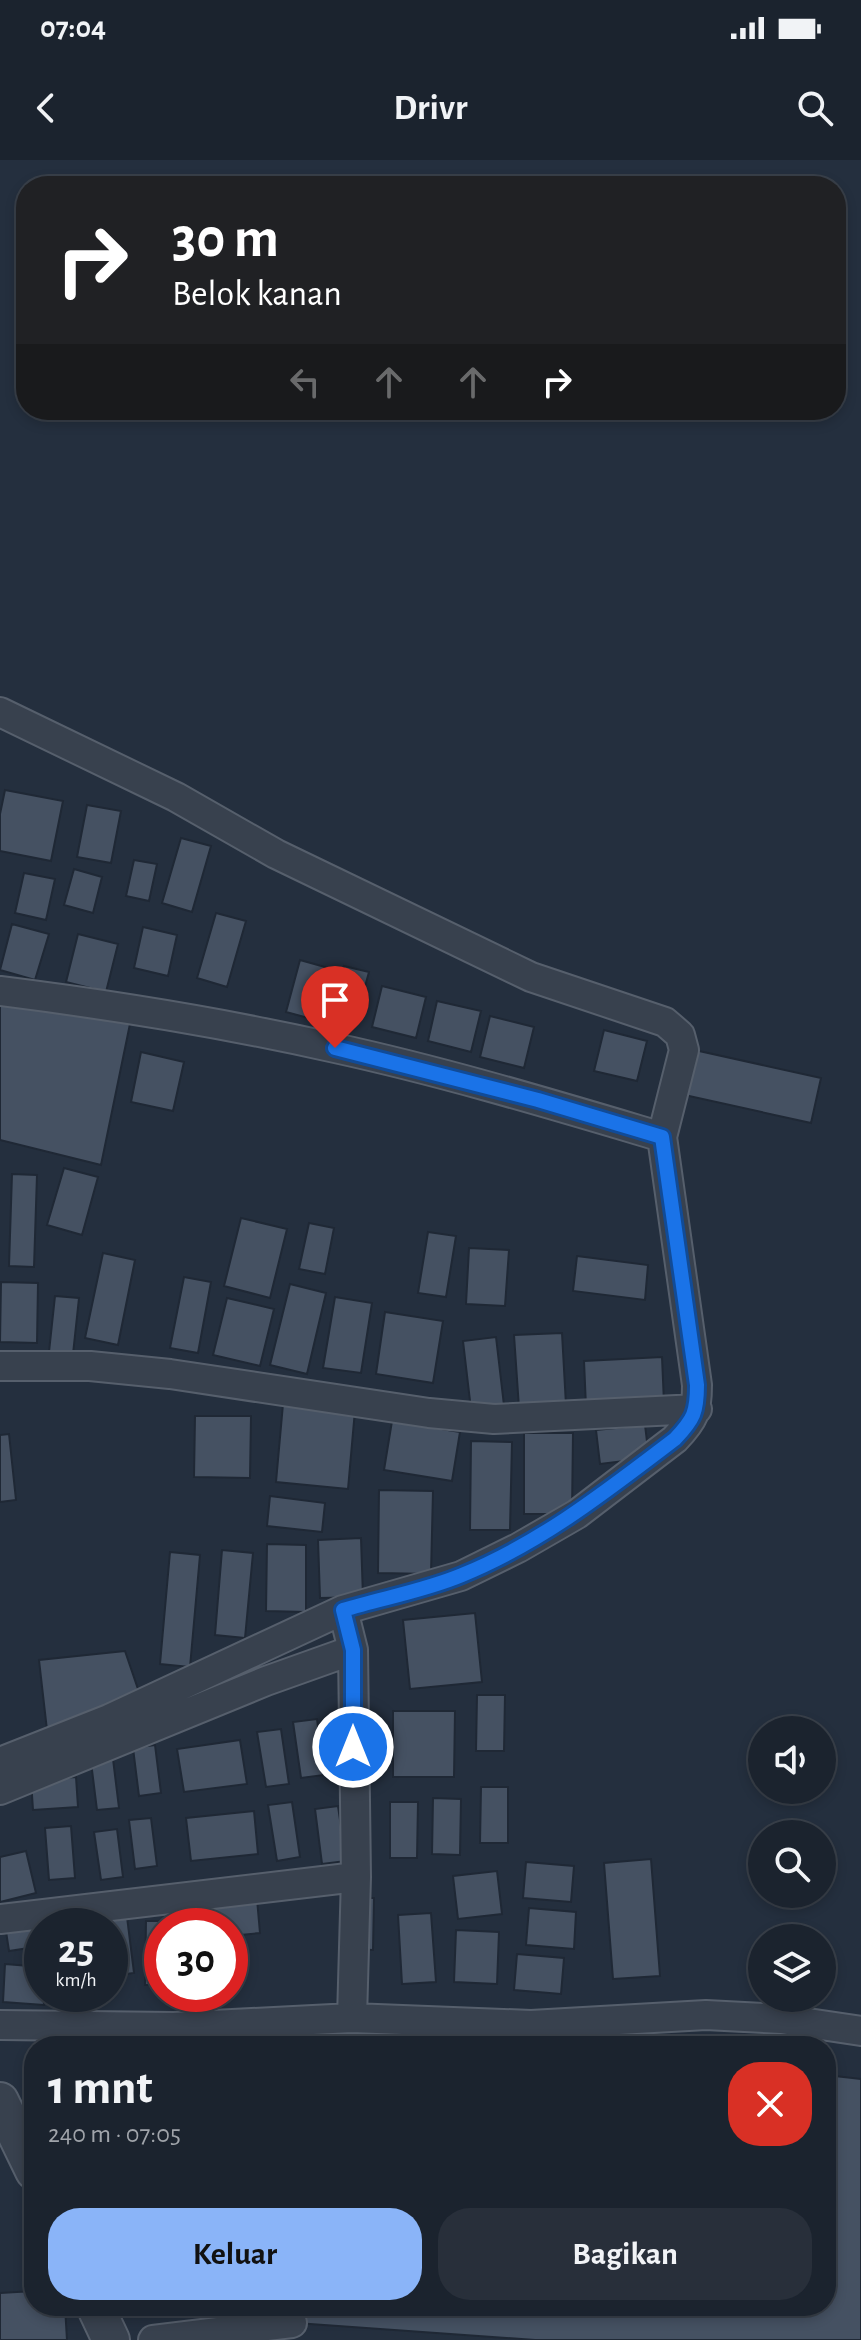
<!DOCTYPE html>
<html lang="id">
<meta charset="utf-8">
<style>
body{margin:0;font-family:"Alegreya Sans",sans-serif;background:#282f3a;color:#f1f3f6;height:100vh;display:flex;flex-direction:column;font-size:30px;white-space:nowrap}
*{box-sizing:border-box;margin:0}
p{font-size:26px;color:#a0a4aa}
.icon{flex:none;width:44px;height:44px;fill:none;stroke:currentColor;stroke-width:2;stroke-linecap:round;stroke-linejoin:round}
.map{position:relative;flex:1;overflow:hidden}
.sheet{position:absolute;left:24px;top:1876px;width:812px;height:280px;display:flex;flex-direction:column;background:#1b232e;border-radius:32px;box-shadow:0 4px 12px #0003,0 0 0 2px #39404a}
.sheet>*{flex:none}
.banner{position:absolute;left:16px;top:16px;width:830px;height:244px;border-radius:32px;box-shadow:0 4px 12px #0003,0 0 0 2px #39404a;background:#202124;color:#fff;overflow:hidden}
.controls{position:absolute;left:748px;top:1556px;display:grid;gap:16px}
.controls a{display:grid;place-items:center;width:88px;height:88px;border-radius:50%;background:#1b232e;box-shadow:0 4px 12px #0003,0 0 0 2px #39404a;font-size:40px}
.speed{position:absolute;left:24px;top:1748px;display:flex;gap:16px;font-size:40px;font-weight:700;text-align:center}
.speed>*{display:grid;place-content:center;width:104px;height:104px;border-radius:50%;background:#1b232e;box-shadow:0 4px 12px #0003,0 0 0 2px #39404a;line-height:1}
.speed small{font-size:20px;font-weight:400}
.speed .limit{border:12px solid #d22;background:#fff;color:#111}
.pin{position:absolute;display:grid;place-items:center;width:68px;height:68px;color:#fff;margin:-82px -34px;border-radius:50% 50% 50% 0;rotate:-45deg;box-shadow:0 0 8px #0007}
.pin .icon{rotate:45deg}
.me{position:absolute;width:88px;margin:-44px;rotate:0deg;stroke-linejoin:round;filter:drop-shadow(0 0 6px #0008)}
.turn{display:flex;align-items:center;gap:28px;height:168px;padding:0 24px;font-size:36px}
.turn .icon{width:104px;height:104px;stroke-width:2.5}
.turn b{display:block;font-size:56px;line-height:68px}
.lanes{display:flex;align-items:center;height:76px;padding:0 24px;background:#0003;justify-content:center;gap:40px;direction:ltr}
.lanes .off{opacity:.35}
.round{display:grid;place-items:center;flex:none;width:84px;height:84px;border-radius:32px;background:#282f3a}
.head{display:flex;align-items:center;justify-content:space-between;height:136px;padding:0 24px}
h1{font-size:48px;font-weight:600;line-height:60px}
.button{display:flex;gap:16px;margin-top:auto;padding:16px 24px}
.button a{flex:1;height:92px;border-radius:32px;background:#8ab4f8;color:#111;font-size:32px;font-weight:600;line-height:92px;text-align:center}
.button a+a{background:#282f3a;color:#f1f3f6}
.status{display:flex;justify-content:space-between;align-items:center;height:56px;padding:0 40px;background:#1b232e;direction:ltr}
.status svg{height:22px;fill:currentColor}
header{display:flex;justify-content:space-between;align-items:center;height:104px;padding:0 24px;background:#1b232e;font-size:36px;font-weight:600}
.map>svg:first-child{display:block}
.building{fill:#455162;stroke:#1f2835;stroke-width:2}
.lines{fill:none;stroke-linecap:round;stroke-linejoin:round}
.minor-casing{stroke:#565f6c;stroke-width:32}
.tertiary-casing{stroke:#565f6c;stroke-width:40}
.minor{stroke:#38414e;stroke-width:28}
.tertiary{stroke:#38414e;stroke-width:36}
.route-casing{stroke:#114b97;stroke-width:20}
.route{stroke:#1a73e8;stroke-width:14}
</style>
<div class="status"><b>07:04</b><svg viewBox="0 0 49 12"><path d="M0 12V9h3v3zM5 12V6h3v6zM10 12V3h3v9zM15 12V0h3v12zM26 1h20v11H26zM47 4h2v5h-2z"/></svg></div>
<header><svg class="icon" aria-label="back" viewBox="0 0 24 24"><path d="M15 5l-7 7 7 7"/></svg>Drivr<svg class="icon" aria-label="search" viewBox="0 0 24 24"><circle cx="10" cy="10" r="6"/><path d="M15 15l6 6"/></svg></header>
<div class="map">
<svg width="861" height="2180" viewBox="0 0 861 2180">
<rect width="100%" height="100%" fill="#242f3e"/>
<!-- building -->
<path class="building" d="M5,630L63,641L51,701L0,691V654Z
M87,645L121,651L111,703L77,697Z
M181,678L211,686L192,752L162,743Z
M134,700L157,704L149,741L126,736Z
M74,709L102,717L93,753L64,745Z
M24,713L55,719L46,760L15,753Z
M216,753L246,761L227,827L197,818Z
M12,764L49,774L35,820L0,810Z
M143,767L177,775L168,816L134,808Z
M78,774L118,784L106,832L66,822Z
M300,800L325,807L312,859L286,852Z
M344,806L369,812L355,863L330,857Z
M382,826L426,837L416,878L372,867Z
M437,841L481,851L471,892L428,881Z
M0,842L131,859L101,1005L0,980Z
M490,856L534,867L524,908L480,897Z
M604,870L647,881L637,921L594,911Z
M690,889L821,918L811,963L680,934Z
M141,892L184,902L173,951L131,942Z
M64,1008L98,1017L82,1075L47,1065Z
M12,1014L37,1015L34,1107L9,1106Z
M241,1058L287,1069L270,1138L224,1126Z
M309,1063L334,1068L325,1114L299,1109Z
M428,1072L456,1076L446,1137L418,1133Z
M469,1088L509,1090L505,1146L466,1144Z
M103,1093L135,1100L118,1185L85,1178Z
M577,1096L648,1105L645,1140L573,1131Z
M184,1117L211,1122L198,1193L170,1188Z
M1,1122L38,1123L37,1183L0,1182Z
M290,1124L326,1133L307,1214L270,1205Z
M55,1136L79,1138L73,1194L49,1192Z
M335,1137L372,1143L361,1213L323,1208Z
M227,1138L274,1149L260,1206L213,1195Z
M385,1152L443,1161L433,1223L376,1214Z
M562,1173L566,1245L519,1248L514,1175Z
M496,1177L505,1254L472,1258L463,1181Z
M662,1197L664,1243L586,1247L584,1201Z
M283,1244L355,1250L348,1329L276,1322Z
M195,1256H251L250,1318L194,1317Z
M392,1261L460,1272L452,1321L384,1310Z
M645,1265L649,1298L600,1304L596,1270Z
M524,1273H573L572,1354H524Z
M9,1274L16,1340L0,1342V1275Z
M471,1281L512,1282L510,1370H470Z
M379,1330L433,1331L431,1414L378,1413Z
M270,1336L325,1343L322,1372L267,1366Z
M361,1378L363,1437L320,1438L318,1380Z
M267,1384L306,1385V1452L266,1451Z
M222,1390L253,1393L245,1478L215,1475Z
M170,1392L200,1395L190,1507L160,1504Z
M475,1453L482,1522L410,1529L403,1460Z
M125,1491L140,1535L47,1570L39,1500Z
M477,1535H505L504,1591H476Z
M393,1551H455L454,1617H393Z
M317,1559L324,1615L301,1618L293,1562Z
M281,1569L289,1624L266,1627L257,1572Z
M240,1580L247,1624L184,1632L177,1589Z
M155,1585L161,1633L139,1636L133,1588Z
M113,1599L119,1648L97,1650L91,1602Z
M76,1617L78,1647L33,1650L31,1620Z
M481,1627H508V1683H480Z
M433,1638L461,1639L460,1695L432,1694Z
M292,1642L300,1697L277,1701L268,1645Z
M390,1642H418L417,1698H390Z
M338,1646L346,1701L322,1704L315,1649Z
M254,1651L258,1694L191,1701L186,1658Z
M151,1658L157,1706L135,1709L129,1660Z
M71,1666L75,1718L49,1720L45,1668Z
M117,1669L123,1717L101,1720L94,1672Z
M26,1691L36,1733L0,1742V1697Z
M651,1699L660,1816L613,1819L604,1703Z
M526,1702L574,1706L571,1742L523,1738Z
M497,1711L502,1754L458,1759L453,1716Z
M352,1738H374L373,1790L351,1789Z
M257,1739L260,1773L230,1776V1766H197L195,1745Z
M529,1748L576,1752L574,1789L526,1785Z
M431,1753L436,1822L402,1824L398,1755Z
M127,1757L134,1813L110,1816V1766H73V1764Z
M146,1761H168V1766H162V1825H145Z
M5,1765L42,1766V1786L9,1791Z
M456,1770L499,1772L497,1824L454,1822Z
M517,1794L564,1798L561,1834L514,1830Z
M5,1804L42,1807L44,1845L3,1842Z
M313,1861L571,1880L618,1886H314Z
M71,1884L145,1885V1886H71Z
M826,1915L861,1919V2180H535L212,2157V2146H826Z
M34,2131V2146H65L67,2180H0V2133Z
M124,2146H197V2154L124,2157Z"/>
<g class="lines">
<!-- minor casing -->
<g class="minor-casing">
<path id="minor" d="M0,552L176,637L276,694L531,817L665,862L680,875L684,890L662,977L697,1225C697,1252 694,1259 675,1279L577,1354L518,1388L461,1416L343,1450L109,1559L0,1602
M0,831C112,845 224,863 335,888C445,912 554,945 662,977
M0,1206H90L170,1214L429,1253L494,1259L697,1249
M343,1450L353,1490L356,1717L352,1858
M0,1630L266,1521L353,1490
M0,1759L356,1717
M0,1865L174,1867L352,1858L531,1865L706,1855L781,1859L861,1871
M153,2180L292,2163"/>
</g>
<!-- tertiary casing -->
<g class="tertiary-casing">
<path id="tertiary" d="M0,1941L34,2011
M95,2146L111,2180"/>
</g>
<!-- minor -->
<use href="#minor" class="minor"/>
<!-- tertiary -->
<use href="#tertiary" class="tertiary"/>
</g>
<g class="lines">
<!-- route casing -->
<g class="route-casing">
<path id="route" d="M335,888L538,940L662,977L697,1225C697,1252 694,1259 675,1279C608,1330 541,1383 462,1415C424,1431 382,1438 343,1450L353,1490V1587"/>
</g>
<!-- route -->
<use href="#route" class="route"/>
</g>
</svg>
<div class="controls">
<a><svg class="icon" aria-label="sound" viewBox="0 0 24 24"><path d="M4 9h4l5-4v14l-5-4H4zM17 9q2 3 0 6"/></svg></a>
<a><svg class="icon" aria-label="search" viewBox="0 0 24 24"><circle cx="10" cy="10" r="6"/><path d="M15 15l6 6"/></svg></a>
<a><svg class="icon" aria-label="layers" viewBox="0 0 24 24"><path d="M12 4l9 5-9 5-9-5zM3 14l9 5 9-5"/></svg></a>
</div>
<div class="speed"><div>25<small>km/h</small></div><div class="limit">30</div></div>
<div class="pin" style="left:335px;top:888px;background:#d93025"><svg class="icon" aria-label="arrive" viewBox="0 0 24 24"><path d="M6 21V4h12l-3 4 3 4H6"/></svg></div>
<svg class="me" style="left:353px;top:1587px" viewBox="-20 -20 40 40"><circle r="17" fill="#1a73e8" stroke="#fff" stroke-width="3"/><path d="M0-11L8 9 0 5-8 9z" fill="#fff"/></svg>
<div class="banner">
<div class="turn"><svg class="icon" aria-label="right" viewBox="0 0 24 24"><path d="M7 20v-9h11M14 6l5 5-5 5"/></svg><div><b>30 m</b>Belok kanan</div></div>
<div class="lanes"><svg class="icon off" aria-label="left" viewBox="0 0 24 24"><path d="M17 20v-9H6M10 6l-5 5 5 5"/></svg><svg class="icon off" aria-label="ahead" viewBox="0 0 24 24"><path d="M12 20V5M6 11l6-6 6 6"/></svg><svg class="icon off" aria-label="ahead" viewBox="0 0 24 24"><path d="M12 20V5M6 11l6-6 6 6"/></svg><svg class="icon" aria-label="right" viewBox="0 0 24 24"><path d="M7 20v-9h11M14 6l5 5-5 5"/></svg></div>
</div>
<section class="sheet">
<div class="head"><div><h1>1 mnt</h1><p>240 m · 07:05</p></div><a class="round" style="background:#d93025;color:#fff"><svg class="icon" aria-label="close" viewBox="0 0 24 24"><path d="M6 6l12 12M18 6L6 18"/></svg></a></div>
<div class="button"><a>Keluar</a><a>Bagikan</a></div>
</section>
</div>
